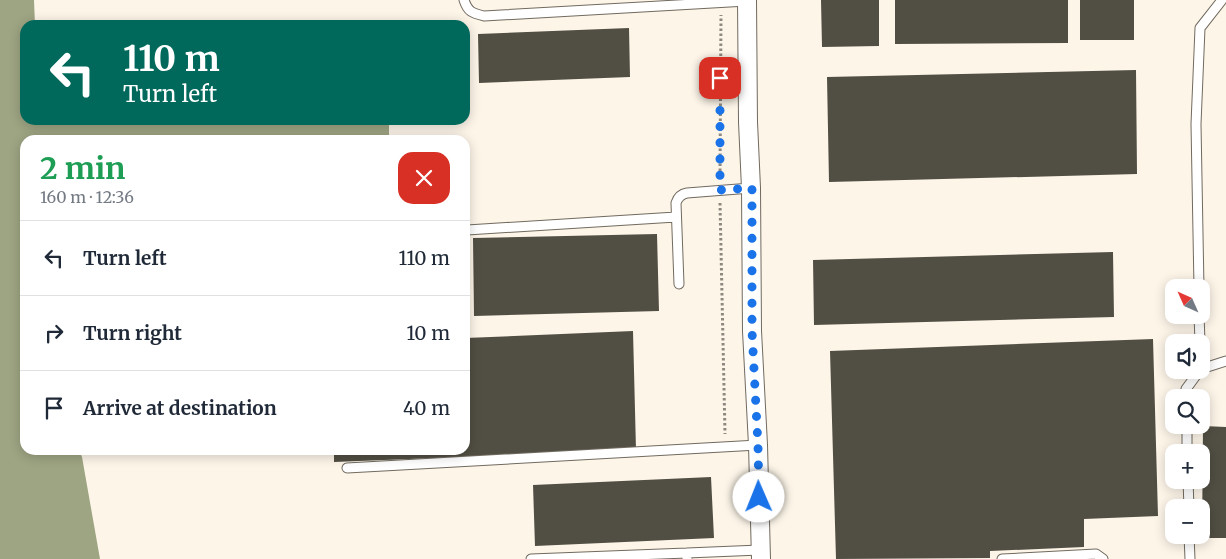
<!DOCTYPE html>
<meta charset="utf-8">
<style>
body{margin:0;font-family:Merriweather,serif;background:#f6f6f7;color:#1f2937;height:100vh;display:flex;flex-direction:column;font-size:19px;white-space:nowrap}
*{box-sizing:border-box;margin:0}
p{font-size:16px;color:#747a83}
.icon{flex:none;width:28px;height:28px;fill:none;stroke:currentColor;stroke-width:2;stroke-linecap:round;stroke-linejoin:round}
.map{position:relative;flex:1;overflow:hidden}
.sheet{position:absolute;left:20px;top:135px;width:450px;height:320px;display:flex;flex-direction:column;background:#fff;border-radius:15px;box-shadow:0 2px 12px #0003}
.sheet>*{flex:none}
.hud{position:absolute;left:20px;top:20px;width:450px;height:105px;border-radius:15px;box-shadow:0 2px 12px #0003;background:#00695c;color:#fff;overflow:hidden}
.needle{width:32px;rotate:315deg}
.fabs{position:absolute;left:1165px;top:279px;display:grid;gap:10px}
.fabs a{display:grid;place-items:center;width:45px;height:45px;border-radius:10px;background:#fff;box-shadow:0 2px 12px #0003;font-size:25px}
.pin{position:absolute;display:grid;place-items:center;width:42px;height:42px;color:#fff;margin:-21px;border-radius:10px;box-shadow:0 2px 8px #0006}
.me{position:absolute;width:55px;margin:-28px;rotate:359deg;stroke-linejoin:round;filter:drop-shadow(0 0 4px #0008)}
.turn{display:flex;align-items:center;gap:18px;height:105px;padding:0 20px;font-size:22px}
.turn .icon{width:65px;height:65px;stroke-width:2.5}
.turn b{display:block;font-size:35px;line-height:42px}
.round{display:grid;place-items:center;flex:none;width:52px;height:52px;border-radius:15px;background:#f6f6f7}
.headline{display:flex;align-items:center;justify-content:space-between;height:85px;padding:0 20px}
h1{font-size:30px;font-weight:700;line-height:38px;color:#1e9e55}
ul{padding:0;list-style:none}
li{display:flex;align-items:center;gap:15px;height:75px;padding:0 20px;border-top:1px solid #e0e1e3}
li div{flex:1}
li b{display:block;font-size:19px}
li em{font-style:normal}
.map>svg:first-child{display:block}
.water{fill:#9ea583}
.building{fill:#514e43}
.lines{fill:none;stroke-linecap:round;stroke-linejoin:round}
.lane-casing{stroke:#716a5f;stroke-width:11}
.street-casing{stroke:#716a5f;stroke-width:20}
.path{stroke:#8d887f;stroke-width:3;stroke-dasharray:2.5 2.5;stroke-linecap:butt}
.lane{stroke:#fff;stroke-width:9}
.street{stroke:#fff;stroke-width:18}
.route{stroke:#1a73e8;stroke-width:9;stroke-dasharray:0 16.2}
</style>
<div class="map">
<svg width="1226" height="559" viewBox="0 0 1226 559">
<rect width="100%" height="100%" fill="#fdf5e8"/>
<!-- water -->
<path class="water" d="M0,0H34L35,25H25V120H389V140H25V450H79L82,457L100,559H0Z"/>
<!-- building -->
<path class="building" d="M821,0H879V46L822,47Z
M895,0H1068V43L895,44Z
M1080,0H1134V40H1080Z
M629,28L630,77L479,83L478,34Z
M1136,70L1137,174L829,182L827,77Z
M657,234L659,311L474,316L473,238Z
M1113,252L1114,317L814,325L813,260Z
M633,331L636,450L334,462V450H465V338Z
M1153,339L1158,516L1084,519V547L990,551V558L836,559L830,351Z
M1203,426L1226,427V538H1202Z
M711,477L714,538L535,546L533,485Z"/>
<g class="lines">
<!-- lane casing -->
<g class="lane-casing">
<path id="lane" d="M464,0C468,12 472,13 484,16L747,1
M467,230L676,217
M679,284L676,203C678,197 681,194 687,193L751,188
M1199,288L1196,124L1200,28L1222,0
M1199,315L1200,342
M1201,369L1226,361
M1186,398V389L1200,370
M1187,425V452
M347,468L758,445
M1188,480L1189,508
M1189,535L1190,559
M531,559L687,553
M687,559V553L760,550
M1002,559L1096,554L1103,559"/>
</g>
<!-- street casing -->
<g class="street-casing">
<path id="street" d="M747,0L748,122L751,188L752,331L758,445L761,559"/>
</g>
<!-- path -->
<path class="path" d="M720,176L721,15
M720,203L725,434"/>
<!-- lane -->
<use href="#lane" class="lane"/>
<!-- street -->
<use href="#street" class="street"/>
</g>
<g class="lines">
<!-- route -->
<path class="route" d="M720,78V190L752,188V331L758,445L759,497"/>
</g>
</svg>
<div class="fabs">
<a><svg class="needle" viewBox="-14 -14 28 28"><path d="M0-13l5 13h-10z" fill="#e53935"/><path d="M0 13l5-13h-10z" fill="#747a83"/></svg></a>
<a><svg class="icon" aria-label="sound" viewBox="0 0 24 24"><path d="M4 9h4l5-4v14l-5-4H4zM17 9q2 3 0 6"/></svg></a>
<a><svg class="icon" aria-label="search" viewBox="0 0 24 24"><circle cx="10" cy="10" r="6"/><path d="M15 15l6 6"/></svg></a>
<a>+</a>
<a>−</a>
</div>
<div class="pin" style="left:720px;top:78px;background:#d93025"><svg class="icon" aria-label="arrive" viewBox="0 0 24 24"><path d="M6 21V4h12l-3 4 3 4H6"/></svg></div>
<svg class="me" style="left:759px;top:497px" viewBox="-20 -20 40 40"><circle r="19" fill="#fff"/><path d="M0-13L10 11 0 6-10 11z" fill="#1a73e8"/></svg>
<div class="hud">
<div class="turn"><svg class="icon" aria-label="left" viewBox="0 0 24 24"><path d="M17 20v-9H6M10 6l-5 5 5 5"/></svg><div><b>110 m</b>Turn left</div></div>
</div>
<section class="sheet">
<div class="headline"><div><h1>2 min</h1><p>160 m · 12:36</p></div><a class="round" style="background:#d93025;color:#fff"><svg class="icon" aria-label="close" viewBox="0 0 24 24"><path d="M6 6l12 12M18 6L6 18"/></svg></a></div>
<ul>
<li><svg class="icon" aria-label="left" viewBox="0 0 24 24"><path d="M17 20v-9H6M10 6l-5 5 5 5"/></svg><div><b>Turn left</b></div><em>110 m</em></li>
<li><svg class="icon" aria-label="right" viewBox="0 0 24 24"><path d="M7 20v-9h11M14 6l5 5-5 5"/></svg><div><b>Turn right</b></div><em>10 m</em></li>
<li><svg class="icon" aria-label="arrive" viewBox="0 0 24 24"><path d="M6 21V4h12l-3 4 3 4H6"/></svg><div><b>Arrive at destination</b></div><em>40 m</em></li>
</ul>
</section>
</div>
